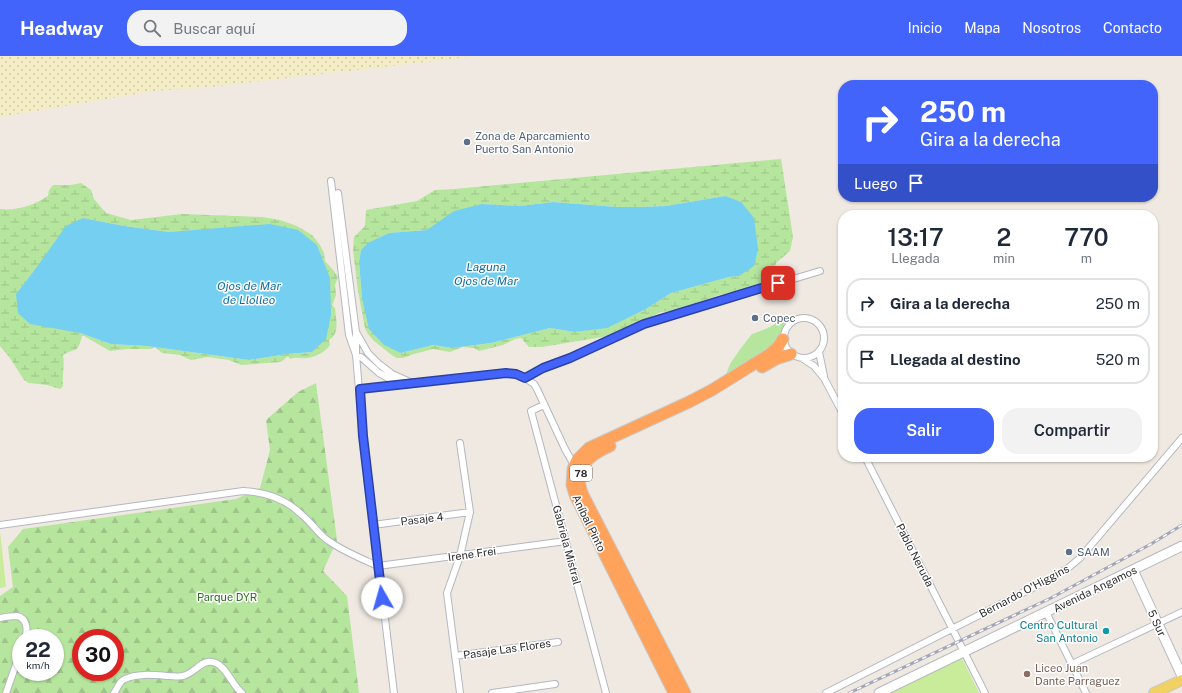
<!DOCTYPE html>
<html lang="es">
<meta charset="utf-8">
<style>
body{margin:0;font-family:"Public Sans",sans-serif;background:#f2f2f3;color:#1f2937;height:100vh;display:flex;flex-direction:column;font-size:15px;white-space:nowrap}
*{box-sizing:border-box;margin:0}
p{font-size:13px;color:#747a83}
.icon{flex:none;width:22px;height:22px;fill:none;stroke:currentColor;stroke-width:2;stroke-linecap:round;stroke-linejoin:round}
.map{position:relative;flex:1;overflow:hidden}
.drawer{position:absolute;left:838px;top:154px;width:320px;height:252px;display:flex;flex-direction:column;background:#fff;border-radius:16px;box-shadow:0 1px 3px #0004}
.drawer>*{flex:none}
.top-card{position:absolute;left:838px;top:24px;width:320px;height:122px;border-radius:16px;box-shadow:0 1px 3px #0004;background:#4264fb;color:#fff;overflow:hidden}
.speed{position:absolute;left:12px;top:573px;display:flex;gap:8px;font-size:20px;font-weight:700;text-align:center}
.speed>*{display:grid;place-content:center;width:52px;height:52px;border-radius:50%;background:#fff;box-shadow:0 1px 3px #0004;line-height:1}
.speed small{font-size:10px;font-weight:400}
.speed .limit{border:6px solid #d22;background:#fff;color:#111}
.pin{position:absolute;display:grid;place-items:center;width:34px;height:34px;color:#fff;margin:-17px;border-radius:8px;box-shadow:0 2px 6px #0006}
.me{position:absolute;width:44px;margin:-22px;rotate:353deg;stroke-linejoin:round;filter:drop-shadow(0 0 3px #0008)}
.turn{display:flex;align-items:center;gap:14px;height:84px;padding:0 16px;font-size:18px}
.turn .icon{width:52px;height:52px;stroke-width:2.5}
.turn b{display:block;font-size:28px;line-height:34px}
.then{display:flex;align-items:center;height:38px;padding:0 16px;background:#0003;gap:8px;font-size:15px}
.eta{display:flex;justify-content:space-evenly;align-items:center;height:68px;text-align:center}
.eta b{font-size:24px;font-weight:600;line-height:28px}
.button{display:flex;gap:8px;margin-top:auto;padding:8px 16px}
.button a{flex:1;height:46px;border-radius:16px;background:#4264fb;color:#fff;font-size:16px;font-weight:600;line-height:46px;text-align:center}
.button a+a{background:#f2f2f3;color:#1f2937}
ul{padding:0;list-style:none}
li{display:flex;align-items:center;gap:12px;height:50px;margin:0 8px 6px;padding:0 8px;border:2px solid #e0e1e3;border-radius:16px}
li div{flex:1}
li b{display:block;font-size:15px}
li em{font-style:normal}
header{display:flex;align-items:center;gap:24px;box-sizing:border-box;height:56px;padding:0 20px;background:#4264fb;color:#fff}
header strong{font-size:19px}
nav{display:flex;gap:22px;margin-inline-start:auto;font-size:14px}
.search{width:280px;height:36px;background:#f2f2f3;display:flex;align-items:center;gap:10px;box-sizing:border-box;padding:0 14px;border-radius:16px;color:#747a83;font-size:15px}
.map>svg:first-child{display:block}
.green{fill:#b6e59e}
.forest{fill:url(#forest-firs);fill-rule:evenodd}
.wetland{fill:url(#wetland-marsh);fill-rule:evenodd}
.sand{fill:url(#sand-dots)}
.pitch{fill:#c9ec9a}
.water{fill:#75cff0}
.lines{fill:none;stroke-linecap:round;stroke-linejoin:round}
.street-casing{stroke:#b4b7c1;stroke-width:8}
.secondary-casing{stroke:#b4b7c1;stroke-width:11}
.primary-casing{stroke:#c9c9c9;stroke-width:12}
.highway-casing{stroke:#c9c9c9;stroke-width:13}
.street{stroke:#fff;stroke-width:6}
.secondary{stroke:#fff;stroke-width:9}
.primary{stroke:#f2d163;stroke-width:10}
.highway{stroke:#ffa35c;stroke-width:11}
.rail-casing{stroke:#a3a6b8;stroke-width:3}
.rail{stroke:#fff;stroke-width:1.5;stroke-dasharray:4.5;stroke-linecap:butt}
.route-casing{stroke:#2b41a3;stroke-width:10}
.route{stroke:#4264fb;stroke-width:7}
.service-dot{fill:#5c6f8a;stroke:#fff;stroke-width:1.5}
.culture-dot{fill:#0f9aa8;stroke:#fff;stroke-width:1.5}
.education-dot{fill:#8d6e63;stroke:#fff;stroke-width:1.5}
.labels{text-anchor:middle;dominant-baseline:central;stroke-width:3;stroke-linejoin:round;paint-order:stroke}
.shield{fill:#fff;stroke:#6d6d6d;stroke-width:1}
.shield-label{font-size:10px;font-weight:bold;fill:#2e2e2e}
.service-label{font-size:11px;fill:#4e5e75;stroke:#fff;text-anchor:start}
.street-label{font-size:11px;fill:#2e2e2e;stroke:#fff}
.park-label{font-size:11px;fill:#2c6e1b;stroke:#fff}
.culture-label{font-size:11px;fill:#0d838f;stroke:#fff;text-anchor:end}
.education-label{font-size:11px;fill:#785e54;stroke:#fff;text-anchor:start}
.water-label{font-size:12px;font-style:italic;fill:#0d6fa3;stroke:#fff}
</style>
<header>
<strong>Headway</strong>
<div class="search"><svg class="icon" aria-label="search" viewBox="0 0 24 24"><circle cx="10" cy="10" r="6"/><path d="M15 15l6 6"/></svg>Buscar aquí</div>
<nav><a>Inicio</a><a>Mapa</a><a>Nosotros</a><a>Contacto</a></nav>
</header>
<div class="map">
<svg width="1182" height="637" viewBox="0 0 1182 637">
<defs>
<pattern id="forest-firs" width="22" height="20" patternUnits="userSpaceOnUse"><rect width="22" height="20" fill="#b6e59e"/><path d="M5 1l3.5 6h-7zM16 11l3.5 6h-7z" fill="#9dc588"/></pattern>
<pattern id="wetland-marsh" width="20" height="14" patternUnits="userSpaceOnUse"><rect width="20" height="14" fill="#b6e59e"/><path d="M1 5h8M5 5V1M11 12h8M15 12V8" fill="none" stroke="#9dc588"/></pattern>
<pattern id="sand-dots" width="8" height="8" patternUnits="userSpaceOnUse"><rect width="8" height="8" fill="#f3ecc5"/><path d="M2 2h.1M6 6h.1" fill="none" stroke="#d1cbaa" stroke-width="1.8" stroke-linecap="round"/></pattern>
</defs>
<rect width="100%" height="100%" fill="#efe9e1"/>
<!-- green -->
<path class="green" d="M790,259L784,269L781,281L769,295L725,321L730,308L741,292L752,278L768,272Z"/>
<!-- forest -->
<path class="forest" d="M316,327L337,484L323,515L347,540L359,637H0V540L13,531L8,491L23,473L236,443L260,432L270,394L266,364L298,336ZM21,582H55V616H21ZM81,582H115V616H81Z"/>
<!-- wetland -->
<path class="wetland" d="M781,103L793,181L790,195L776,207L772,222L740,235L719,239L673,255L661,256L609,280L542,291H529L521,282L515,283L503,289L479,295L474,292L463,291L450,296L433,293L414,298L403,302H397L393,300L374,285L368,278L365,272L358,235L353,194L354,181L365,170L366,154L417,145L435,134L454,133ZM725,140L739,220L729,221L671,237L646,253L607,271L574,276L550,272L491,287L452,292L433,289L401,297L362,242L359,206L361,194L389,177L427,174L482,148L520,150L553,146L617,151H641L666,150Z
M81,127L91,134L94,143L106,157L131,164L182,158L262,161L280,164L297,170L312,179L320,189L324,197L325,205L334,215L338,221L335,229L336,239L332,250L335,252C336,263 340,278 329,284L330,289C325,296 316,301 307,302C300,303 296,300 290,303L288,300L281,306L241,309L229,304L208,301L191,304L180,299L162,297L155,291L150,293H127L110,295L84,280H82C77,299 76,291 63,299C65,310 62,319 63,330L60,333L47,329L29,327L24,324L10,302L0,290V153C17,155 34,149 48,140L49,134L53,129H71ZM83,162L124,170L169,176L202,174L317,189L323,205L312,296L287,298L249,304L147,290L111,288L80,277L16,238L39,208Z"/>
<!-- sand -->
<path class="sand" d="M0,0H477L262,25L201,32L154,35L0,61Z"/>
<!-- pitch -->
<path class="pitch" d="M0,475L6,531L0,532Z
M960,603L963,604L979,637H889Z"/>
<!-- water -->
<path class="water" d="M725,140L741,146L754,162L758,193L754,210L739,220L729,221L671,237L646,253L607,272L574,276L550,272L491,287L452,292L433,289L401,297L384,289L369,273L362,242L359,206L361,194L368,187L389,177L427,174L454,155L482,148L520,150L553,146L617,151H641L666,150Z
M83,162L124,170L169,176L270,168L298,174L317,189L330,222L331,259L326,283L312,296L287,298L249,304L147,290L111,288L80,277L30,268L18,257L16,238L39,208L66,170Z"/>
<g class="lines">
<!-- street casing -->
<g class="street-casing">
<path id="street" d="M331,125L349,279L356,299L361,301L379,317L401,329
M338,137L356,276L368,297L379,308L392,318L412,327
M784 282a20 20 0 1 1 40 0a20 20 0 1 1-40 0Z
M356,276V299L363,380L394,637
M819,296L824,320
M803,303L814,310L824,322L843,358
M525,322L543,312L570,302L644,268L820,215
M360,333L506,317L516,318L525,322L534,328L537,333L565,393L574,409
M544,349L531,355L606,637
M460,387L470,456L460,500L447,537L460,637
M865,401L985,637
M0,469L243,435C265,436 286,443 302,459C311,466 317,476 326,483C342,495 360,502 378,510L566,485
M373,469L470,456
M1046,556L1086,637
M0,562C5,561 11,560 17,560C27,562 28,574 25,582
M455,600L558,586
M1072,608L1182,556
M6,637L21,594
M114,637C118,632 119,625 125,623C137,617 155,619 168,620C173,620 179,621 183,620C196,617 202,601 216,607C227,612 232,629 242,637
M492,637L555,628
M826,637L1052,522L1067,513L1080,502L1182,382"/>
</g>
<!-- secondary casing -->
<g class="secondary-casing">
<path id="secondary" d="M1133,514L1182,620
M879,637L1182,490"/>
</g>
<!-- primary casing -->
<g class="primary-casing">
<path id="primary" d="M1154,637L1182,624"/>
</g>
<!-- highway casing -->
<g class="highway-casing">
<path id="highway" d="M762,311L776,303L791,298
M610,390C587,400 571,414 584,441L685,637
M674,637L575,439L572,429L573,413L577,404L589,392L689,346L712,334L770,298L778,291L783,283"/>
</g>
<!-- street -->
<use href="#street" class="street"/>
<!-- secondary -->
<use href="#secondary" class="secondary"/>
<!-- primary -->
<use href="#primary" class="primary"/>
<!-- highway -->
<use href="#highway" class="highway"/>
<!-- rail casing -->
<g class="rail-casing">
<path id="rail" d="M849,637L1051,542L1151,488L1182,469"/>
</g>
<!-- rail -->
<use href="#rail" class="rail"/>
</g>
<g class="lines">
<!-- route casing -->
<g class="route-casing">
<path id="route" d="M382,542L363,380L360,333L506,317L516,318L525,322L543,312L570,302L644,268L778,227"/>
</g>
<!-- route -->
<use href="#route" class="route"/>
</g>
<!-- markers -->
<g class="service-dot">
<circle cx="467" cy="86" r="4"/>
<circle cx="755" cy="262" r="4"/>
<circle cx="1069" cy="496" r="4"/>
</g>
<circle class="culture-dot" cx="1106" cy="575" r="4"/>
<circle class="education-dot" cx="1027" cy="618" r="4"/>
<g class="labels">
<!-- shield labels -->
<rect class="shield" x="570" y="409" width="22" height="16" rx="3"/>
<g class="shield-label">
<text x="581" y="417">78</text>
</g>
<!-- service labels -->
<g class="service-label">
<text x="475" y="80">Zona de Aparcamiento<tspan x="475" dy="13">Puerto San Antonio</tspan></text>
<text x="763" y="262">Copec</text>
<text x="1077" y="496">SAAM</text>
</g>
<!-- street labels -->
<g class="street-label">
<text transform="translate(422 463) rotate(-7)">Pasaje 4</text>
<text transform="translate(589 467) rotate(64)">Aníbal Pinto</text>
<text transform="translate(567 489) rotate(75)">Gabriela Mistral</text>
<text transform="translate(472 498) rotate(-8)">Irene Frei</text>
<text transform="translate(915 499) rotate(63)">Pablo Neruda</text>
<text transform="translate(1095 533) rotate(-26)">Avenida Angamos</text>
<text transform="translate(1024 535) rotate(-28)">Bernardo O'Higgins</text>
<text transform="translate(1157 567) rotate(65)">5 Sur</text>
<text transform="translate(507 593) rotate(-8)">Pasaje Las Flores</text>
</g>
<!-- park labels -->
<g class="park-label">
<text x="227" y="541">Parque DYR</text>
</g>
<!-- culture labels -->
<g class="culture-label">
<text x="1098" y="569">Centro Cultural<tspan x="1098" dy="13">San Antonio</tspan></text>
</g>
<!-- education labels -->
<g class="education-label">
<text x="1035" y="612">Liceo Juan<tspan x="1035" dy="13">Dante Parraguez</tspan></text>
</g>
<!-- water labels -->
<g class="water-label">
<text x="486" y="211">Laguna<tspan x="486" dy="14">Ojos de Mar</tspan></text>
<text x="249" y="230">Ojos de Mar<tspan x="249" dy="14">de Llolleo</tspan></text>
</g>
</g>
</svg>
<div class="speed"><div>22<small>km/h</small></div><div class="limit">30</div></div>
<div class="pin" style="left:778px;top:227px;background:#d93025"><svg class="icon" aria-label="arrive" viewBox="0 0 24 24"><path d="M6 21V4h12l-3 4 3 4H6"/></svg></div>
<svg class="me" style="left:382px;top:542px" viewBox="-20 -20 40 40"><circle r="19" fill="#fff"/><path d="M0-13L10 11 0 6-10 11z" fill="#4264fb"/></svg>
<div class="top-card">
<div class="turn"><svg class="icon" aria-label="right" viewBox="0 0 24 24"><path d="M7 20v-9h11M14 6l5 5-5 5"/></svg><div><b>250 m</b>Gira a la derecha</div></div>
<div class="then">Luego<svg class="icon" aria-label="arrive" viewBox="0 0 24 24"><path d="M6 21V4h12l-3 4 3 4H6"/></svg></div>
</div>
<section class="drawer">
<div class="eta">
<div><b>13:17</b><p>Llegada</p></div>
<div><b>2</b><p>min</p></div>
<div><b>770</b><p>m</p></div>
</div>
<ul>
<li><svg class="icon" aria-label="right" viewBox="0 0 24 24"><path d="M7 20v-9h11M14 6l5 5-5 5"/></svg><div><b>Gira a la derecha</b></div><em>250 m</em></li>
<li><svg class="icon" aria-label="arrive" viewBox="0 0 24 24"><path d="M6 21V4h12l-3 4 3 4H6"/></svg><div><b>Llegada al destino</b></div><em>520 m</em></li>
</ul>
<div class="button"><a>Salir</a><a>Compartir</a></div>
</section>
</div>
